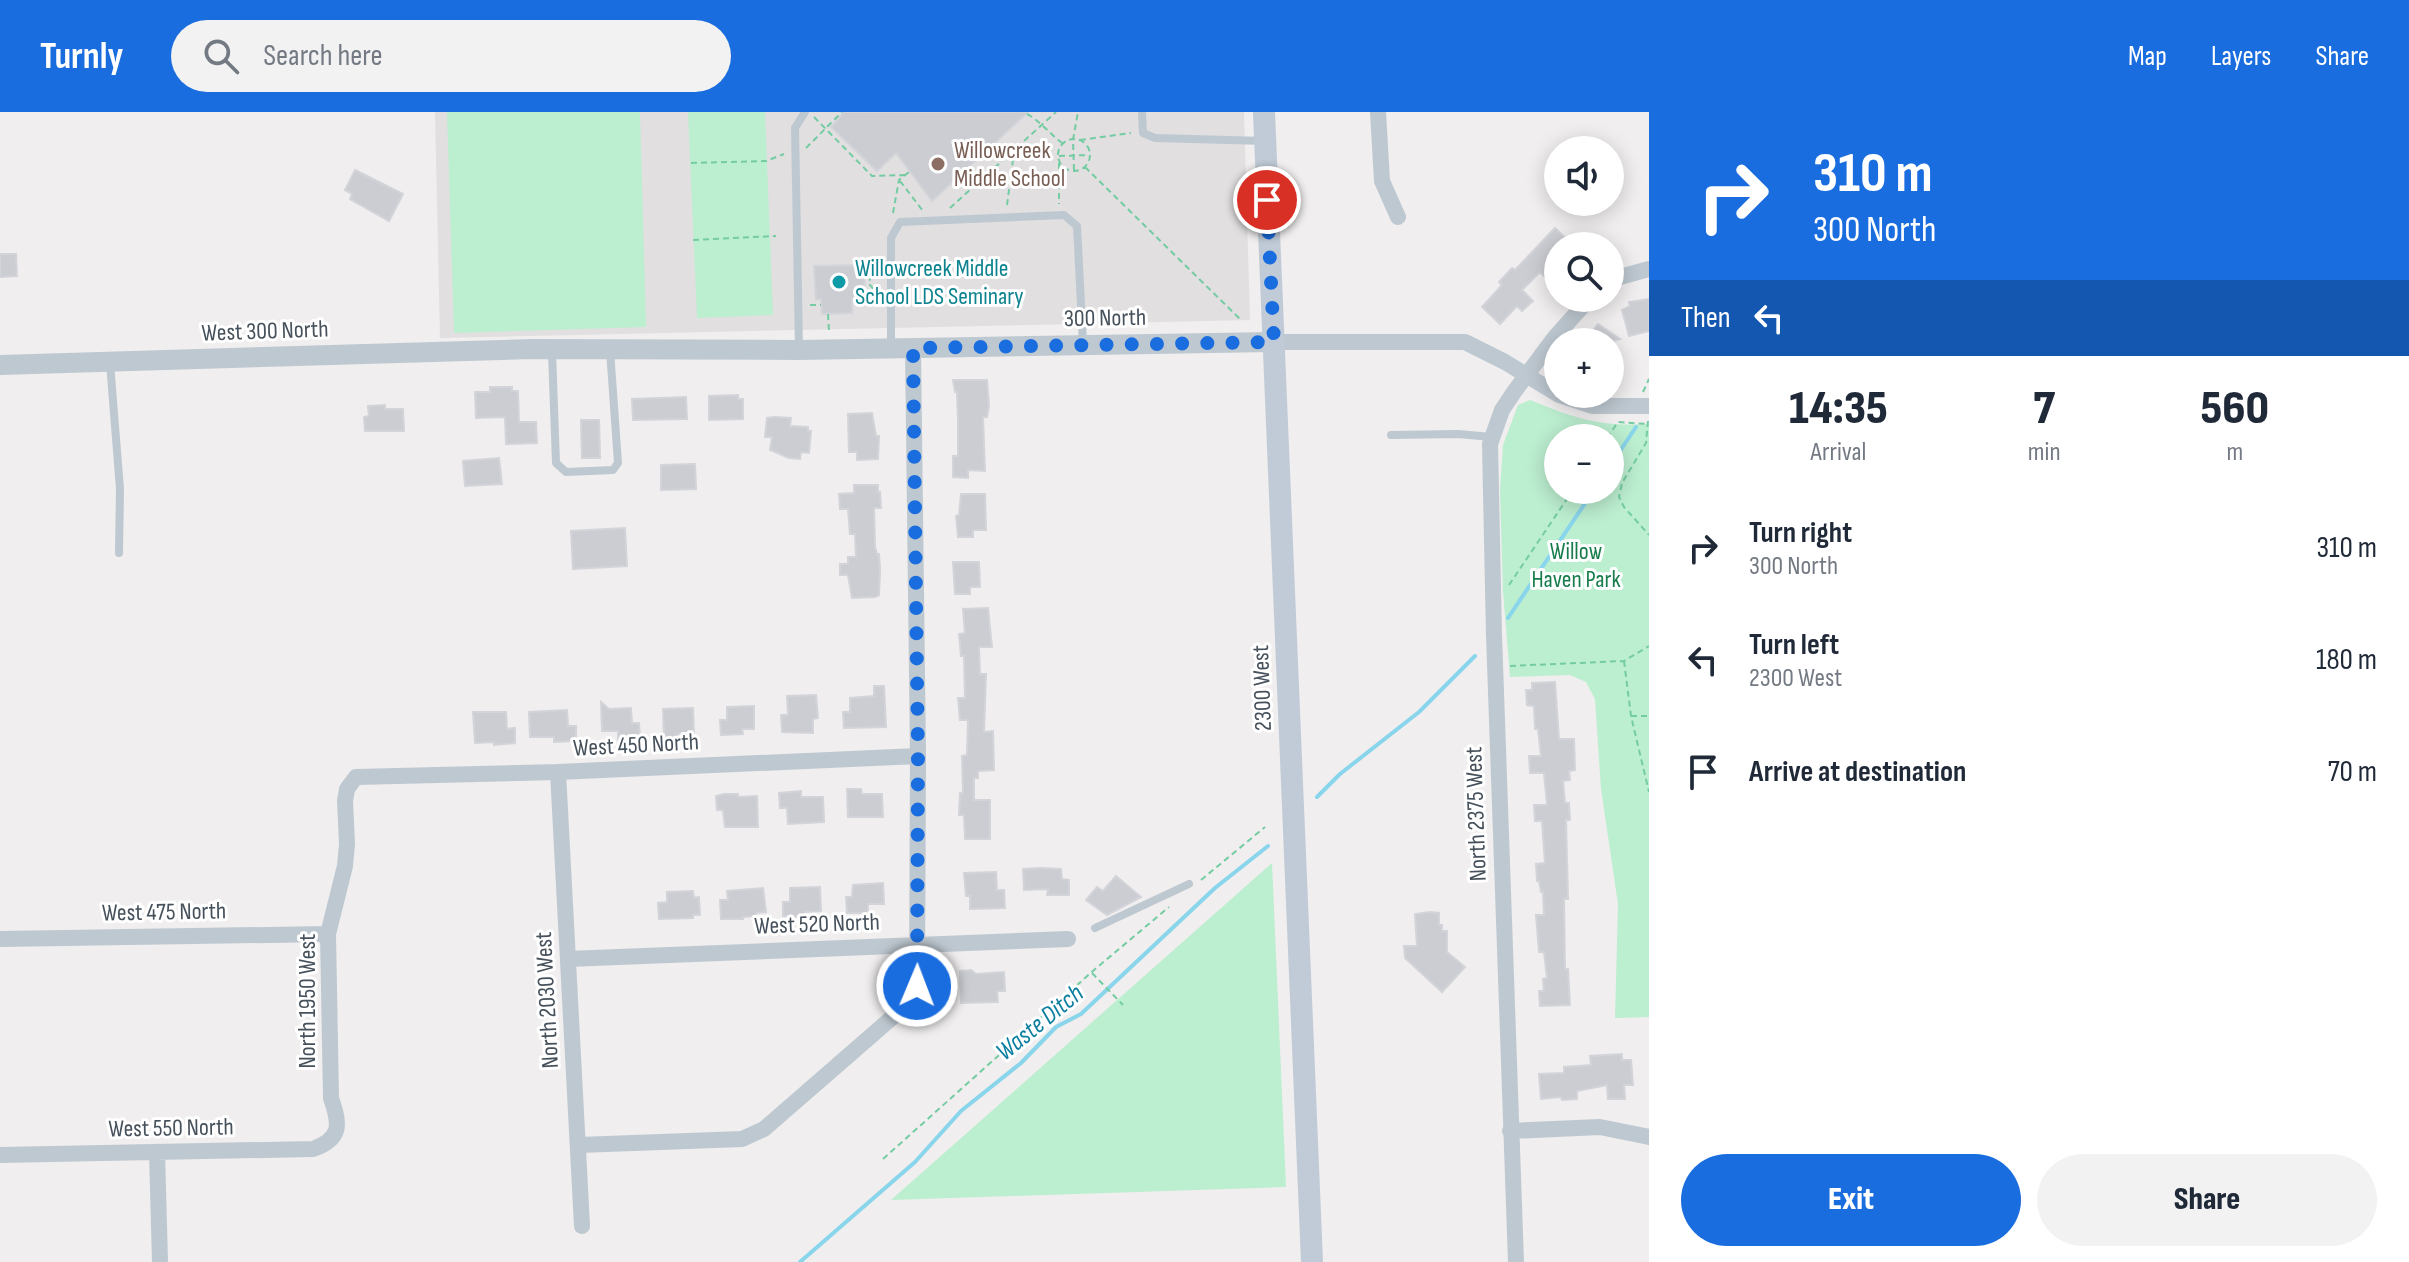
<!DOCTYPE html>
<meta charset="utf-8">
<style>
body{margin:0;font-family:"Sofia Sans Condensed",sans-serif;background:#f2f2f3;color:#1f2937;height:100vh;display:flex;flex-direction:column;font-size:30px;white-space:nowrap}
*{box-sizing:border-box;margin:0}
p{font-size:26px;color:#747a83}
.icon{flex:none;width:44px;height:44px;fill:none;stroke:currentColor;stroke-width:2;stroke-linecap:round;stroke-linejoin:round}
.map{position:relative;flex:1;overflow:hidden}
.panel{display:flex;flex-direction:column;background:#fff;width:760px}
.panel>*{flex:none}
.banner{background:#1a6dde;color:#fff;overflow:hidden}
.buttons{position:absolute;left:1544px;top:24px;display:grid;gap:16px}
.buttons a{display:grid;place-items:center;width:80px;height:80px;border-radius:50%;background:#fff;box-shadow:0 4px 20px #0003;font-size:40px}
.pin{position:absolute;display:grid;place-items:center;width:68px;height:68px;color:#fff;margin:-34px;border:4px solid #fff;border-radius:50%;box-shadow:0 2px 8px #0007}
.me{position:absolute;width:88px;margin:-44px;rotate:1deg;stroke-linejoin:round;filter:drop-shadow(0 0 6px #0008)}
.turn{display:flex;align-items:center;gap:28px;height:168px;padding:0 32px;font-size:36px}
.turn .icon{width:104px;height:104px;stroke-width:2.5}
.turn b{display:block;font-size:56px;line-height:68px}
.then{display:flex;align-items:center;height:76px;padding:0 32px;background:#0003;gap:16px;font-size:30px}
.eta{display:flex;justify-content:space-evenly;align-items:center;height:136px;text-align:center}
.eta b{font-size:48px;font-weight:800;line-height:56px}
.primary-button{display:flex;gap:16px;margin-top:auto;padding:16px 32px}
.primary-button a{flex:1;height:92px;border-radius:48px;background:#1a6dde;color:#fff;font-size:32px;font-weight:800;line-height:92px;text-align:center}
.primary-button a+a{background:#f2f2f3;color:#1f2937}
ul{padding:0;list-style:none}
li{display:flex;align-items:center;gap:24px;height:112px;padding:0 32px}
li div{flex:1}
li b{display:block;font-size:30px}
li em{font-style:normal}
header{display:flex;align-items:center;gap:48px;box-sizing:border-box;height:112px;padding:0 40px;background:#1a6dde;color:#fff}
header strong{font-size:38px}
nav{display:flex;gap:44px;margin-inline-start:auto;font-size:28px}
.search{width:560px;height:72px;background:#f2f2f3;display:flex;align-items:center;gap:20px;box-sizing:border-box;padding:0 28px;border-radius:44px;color:#747a83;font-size:30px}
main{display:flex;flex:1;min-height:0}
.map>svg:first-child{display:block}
.education{fill:#e1dfe0}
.green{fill:#bceed0;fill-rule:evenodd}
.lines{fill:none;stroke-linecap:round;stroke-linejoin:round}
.stream{stroke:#89d5eb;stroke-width:4}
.building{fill:#cbcdd3;stroke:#d2d4d9;stroke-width:2}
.path{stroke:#74cca2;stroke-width:2;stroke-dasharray:6 4;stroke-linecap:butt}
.service{stroke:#bec8d0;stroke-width:8}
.minor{stroke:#bec8d0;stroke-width:16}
.tertiary{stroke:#bec8d0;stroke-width:20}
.secondary{stroke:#c0cbd7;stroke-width:22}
.route{stroke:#1a6dde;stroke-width:14;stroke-dasharray:0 25.2}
.education-dot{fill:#8d6e63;stroke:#fff;stroke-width:3}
.culture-dot{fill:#0f9aa8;stroke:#fff;stroke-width:3}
.labels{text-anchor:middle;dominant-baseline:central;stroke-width:6;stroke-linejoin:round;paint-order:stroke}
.education-label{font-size:24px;fill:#785e54;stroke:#fff;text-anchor:start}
.culture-label{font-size:24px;fill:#0d838f;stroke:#fff;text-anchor:start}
.street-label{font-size:24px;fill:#46515b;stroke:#fff}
.park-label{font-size:24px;fill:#177c4b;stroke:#fff}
.water-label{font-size:26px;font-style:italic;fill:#0d7fa0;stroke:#fff}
</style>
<header>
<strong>Turnly</strong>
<div class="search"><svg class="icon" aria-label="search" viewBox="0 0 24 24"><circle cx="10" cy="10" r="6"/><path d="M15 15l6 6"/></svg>Search here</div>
<nav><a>Map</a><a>Layers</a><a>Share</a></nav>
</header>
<main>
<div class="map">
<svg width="1649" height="1150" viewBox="0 0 1649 1150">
<rect width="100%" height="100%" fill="#f0eeee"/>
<!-- education -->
<path class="education" d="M435,0H1244L1250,208L440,226Z"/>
<!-- green -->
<path class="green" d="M447,0H640L646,215L454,221Z
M688,0H765L773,203L697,206Z
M1530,288C1574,306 1600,315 1649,312V905L1615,906L1618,792L1601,677L1595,587L1586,570L1570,563L1510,565L1503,479L1500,377L1503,333L1518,293ZM1558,326H1610V378H1558Z
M1272,751L1286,1075L891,1088Z"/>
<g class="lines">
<!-- stream -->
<path class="stream" d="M1610,354L1636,315
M1508,506L1594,378
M1317,685L1340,662L1419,600L1475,544
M800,1150L915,1050L961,999L1021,951L1056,915L1081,902L1215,776L1268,734"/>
</g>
<!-- building -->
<path class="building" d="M844,0H1028L932,89L896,41L877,59L831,15Z
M355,58L403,82L389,109L350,87L352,82L345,78Z
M1555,116L1574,134H1558V156L1548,168L1540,160L1522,178L1533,189L1522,199L1517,194L1500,212L1482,195L1502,173L1499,170L1512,156L1515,158Z
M0,142H16L17,164L0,165Z
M864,153L865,186L852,187V201L822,202L821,187H816L814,154Z
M1649,187V219L1629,224L1622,198L1630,194L1629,190Z
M1598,212L1620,227L1608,230H1584Z
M953,268H987L989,294L987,305H983L985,359L968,358V366L953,365V344H958V309L957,280H955Z
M490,275H512V279H518L519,310H536L537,331L506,332L505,305L476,306L475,280H490Z
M738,283V287H743V307L709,308V284Z
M686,285L687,307L633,308L632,287Z
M385,293V297H403L404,319H365L364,305L369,304L368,294Z
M872,301L876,324H879L878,347L857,348V340H849L848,302Z
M774,305L791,306L790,314L808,315V319H811L809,341L801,340L800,347L789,346L770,338L772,325H765L767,306Z
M581,308H599L600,346H582Z
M499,346L502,372L465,374L463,349Z
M695,352L696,377L661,378V353Z
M854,373H878V380H880L881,396H874L875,435L877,442H879L880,458L879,483L875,485L852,486L848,463H840V452H848V445H856L855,422H850L848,397H840L839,382L854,381Z
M961,382H985L986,418H973V425H958L956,404L959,403Z
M625,416L627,454L573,457L571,419Z
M953,450H979L980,475H970V482H955Z
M988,496L992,535H979L980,562H986L984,620L993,619L994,658L978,659V666H974V688H990V727H965L964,703H959L960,681H963L962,644L967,643L968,608H960L958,586H965L964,544H961L959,522L965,521L963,497Z
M1555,570L1559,627H1574L1575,658L1569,659L1570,668L1563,669L1565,691H1569L1570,708H1566L1568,787H1564L1565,857H1568L1570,893L1540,894L1539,879H1544L1543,867L1547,866L1544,840H1539L1536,803H1544L1543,780H1541L1539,769H1537L1536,752L1545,751L1542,709H1535L1534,693H1547L1544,661H1530L1529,644H1541L1538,617H1535L1534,594L1527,593L1526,578H1532V571Z
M874,574H884L886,615L844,616L843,600H850V586L874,584Z
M816,583L818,606L813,607V621L782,620L781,603H788L787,584Z
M601,590L609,597L631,596L632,611H639L640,626L618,628V619H602Z
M754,594V617H742L743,622L721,623L720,608H727V595Z
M693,596L694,621L678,622V625L664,626L663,597Z
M567,598L568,614H576V629L554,630V625H530L529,600Z
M473,600H506L507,617L515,616V631L494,633V630L475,631Z
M847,677H861L862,682H882L883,705H848Z
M801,679V685H823L824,710L788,712L787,696H780L779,681Z
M724,682H738V685L757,684L758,715H725L723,698H717L716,684Z
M1041,756L1061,757L1062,767L1069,768V783H1047L1048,777L1024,778L1023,757Z
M996,760L997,778H1004L1005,796L970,797V784H966L964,761Z
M1116,764L1141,785L1107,803L1086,788L1097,775L1103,779Z
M883,771L884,792H868V801H847L846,785H852L853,773Z
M820,775L821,799L805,800V805L783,804V790H790V776Z
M763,776L766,800L756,801V804L743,805V807H721L720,788H728L727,779Z
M693,779L694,786L699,785L700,803H693V806L659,807L658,791L667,790V780Z
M1430,800L1439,801V813H1442V819H1447V840L1465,855L1442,880L1405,846L1404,834H1417L1415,802Z
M971,858L976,862L1004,860L1005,879H997L998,890L961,891L960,859Z
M1622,942V948H1631L1633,973H1624L1625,987H1608L1607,973L1577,979V987L1562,988L1561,985L1541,987L1539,962L1564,961V955L1591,953L1590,944Z"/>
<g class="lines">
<!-- path -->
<path class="path" d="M1027,2C1039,8 1050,22 1062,31
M814,5L872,64L905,63
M1058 43a16 16 0 1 1 32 0a16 16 0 1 1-32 0Z
M1080,28L1131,21
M806,36L842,0
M1059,44L1089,43
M691,51L766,49L784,42
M1059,51V92
M1085,55L1242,209
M1074,58L1073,28L1078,0
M900,69L923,99
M1007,93L1014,40
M950,96L1056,0
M893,101L899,68L909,60
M693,128L776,124
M878,156L871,162L869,172L879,183
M853,188L878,187
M810,193H821
M828,202L829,219
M1643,280L1649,267
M1648,309L1646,331L1622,371L1619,385L1624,395L1649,423
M1607,326L1618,310L1647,312
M1509,473L1573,378
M1624,549L1631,604L1649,680
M1510,554L1624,549L1649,534
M1631,604H1649
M1201,768L1265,715
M1092,861L1123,893
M883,1047L1094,858L1169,795"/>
<!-- service -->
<path class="service" d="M1142,0L1143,21L1155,26L1265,29
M891,235V126L900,110L1064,103L1077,114L1083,231
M799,236L795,16L805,0
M552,240L556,351L566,360L613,358L618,351L610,238
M110,251L120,377L119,441
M1391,323L1458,322L1492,325
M1095,816L1189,772"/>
<!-- minor -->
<path class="minor" d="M1378,0L1382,69L1398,105
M1610,171L1620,165L1649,157
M1274,230H1465L1505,250L1559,283L1592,294H1649
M558,660L582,1114
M0,827L328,822
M568,847L1068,827
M1510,1019L1600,1015L1649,1025
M579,1033L742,1027L764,1017L902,897L917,874L918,644L913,236
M157,1040L160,1150
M0,1043L313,1037C342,1027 340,1012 331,986L328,822L345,754L347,732L345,689L347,677L356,665L558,660L918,644
M1516,1150L1494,523L1490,332L1502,298L1514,280L1555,225L1590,186"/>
<!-- tertiary -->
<path class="tertiary" d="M0,253L532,237L799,238L1274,230"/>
<!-- secondary -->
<path class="secondary" d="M1264,0L1312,1150"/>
</g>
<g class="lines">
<!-- route -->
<path class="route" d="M917,874L918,644L913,236L1274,230L1267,88"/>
</g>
<!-- markers -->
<circle class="education-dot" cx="938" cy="52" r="8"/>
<circle class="culture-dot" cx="839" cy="170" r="8"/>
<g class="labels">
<!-- education labels -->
<g class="education-label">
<text x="954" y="38">Willowcreek<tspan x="954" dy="28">Middle School</tspan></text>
</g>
<!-- culture labels -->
<g class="culture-label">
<text x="855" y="156">Willowcreek Middle<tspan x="855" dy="28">School LDS Seminary</tspan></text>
</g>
<!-- street labels -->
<g class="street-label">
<text transform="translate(1105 206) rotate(-1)">300 North</text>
<text transform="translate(265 219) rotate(-2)">West 300 North</text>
<text transform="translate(1262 576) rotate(-92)">2300 West</text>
<text transform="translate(636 633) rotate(-3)">West 450 North</text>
<text transform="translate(1476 702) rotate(-92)">North 2375 West</text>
<text transform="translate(164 800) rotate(-1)">West 475 North</text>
<text transform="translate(817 812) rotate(-2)">West 520 North</text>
<text transform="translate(547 888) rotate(-93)">North 2030 West</text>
<text transform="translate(307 889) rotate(-90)">North 1950 West</text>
<text transform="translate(171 1016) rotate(-1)">West 550 North</text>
</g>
<!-- park labels -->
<g class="park-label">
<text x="1576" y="439">Willow<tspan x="1576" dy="28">Haven Park</tspan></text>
</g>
<!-- water labels -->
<g class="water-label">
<text transform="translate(1040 911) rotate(-39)">Waste Ditch</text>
</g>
</g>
</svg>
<div class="buttons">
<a><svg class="icon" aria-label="sound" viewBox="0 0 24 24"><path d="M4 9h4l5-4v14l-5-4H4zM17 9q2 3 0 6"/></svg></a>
<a><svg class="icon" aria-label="search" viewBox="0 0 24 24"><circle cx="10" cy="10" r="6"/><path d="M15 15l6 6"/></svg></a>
<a>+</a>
<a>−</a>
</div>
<div class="pin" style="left:1267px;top:88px;background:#d93025"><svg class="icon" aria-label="arrive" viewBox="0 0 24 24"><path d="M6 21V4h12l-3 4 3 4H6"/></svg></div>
<svg class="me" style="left:917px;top:874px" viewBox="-20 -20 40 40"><circle r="17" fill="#1a6dde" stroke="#fff" stroke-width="3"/><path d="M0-11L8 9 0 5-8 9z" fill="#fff"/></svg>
</div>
<section class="panel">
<div class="banner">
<div class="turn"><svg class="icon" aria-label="right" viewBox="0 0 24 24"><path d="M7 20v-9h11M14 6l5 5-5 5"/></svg><div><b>310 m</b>300 North</div></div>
<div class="then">Then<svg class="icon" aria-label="left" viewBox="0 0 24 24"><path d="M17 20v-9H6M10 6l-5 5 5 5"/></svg></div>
</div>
<div class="eta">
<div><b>14:35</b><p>Arrival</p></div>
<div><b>7</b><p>min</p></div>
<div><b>560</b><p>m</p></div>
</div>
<ul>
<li><svg class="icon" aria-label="right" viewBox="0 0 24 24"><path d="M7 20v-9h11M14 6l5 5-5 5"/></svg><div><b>Turn right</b><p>300 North</p></div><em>310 m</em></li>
<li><svg class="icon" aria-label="left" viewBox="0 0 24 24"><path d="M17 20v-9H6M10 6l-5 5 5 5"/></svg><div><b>Turn left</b><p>2300 West</p></div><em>180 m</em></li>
<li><svg class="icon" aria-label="arrive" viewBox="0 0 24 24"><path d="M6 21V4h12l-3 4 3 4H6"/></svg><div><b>Arrive at destination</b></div><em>70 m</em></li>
</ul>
<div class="primary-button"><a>Exit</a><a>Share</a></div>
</section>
</main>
